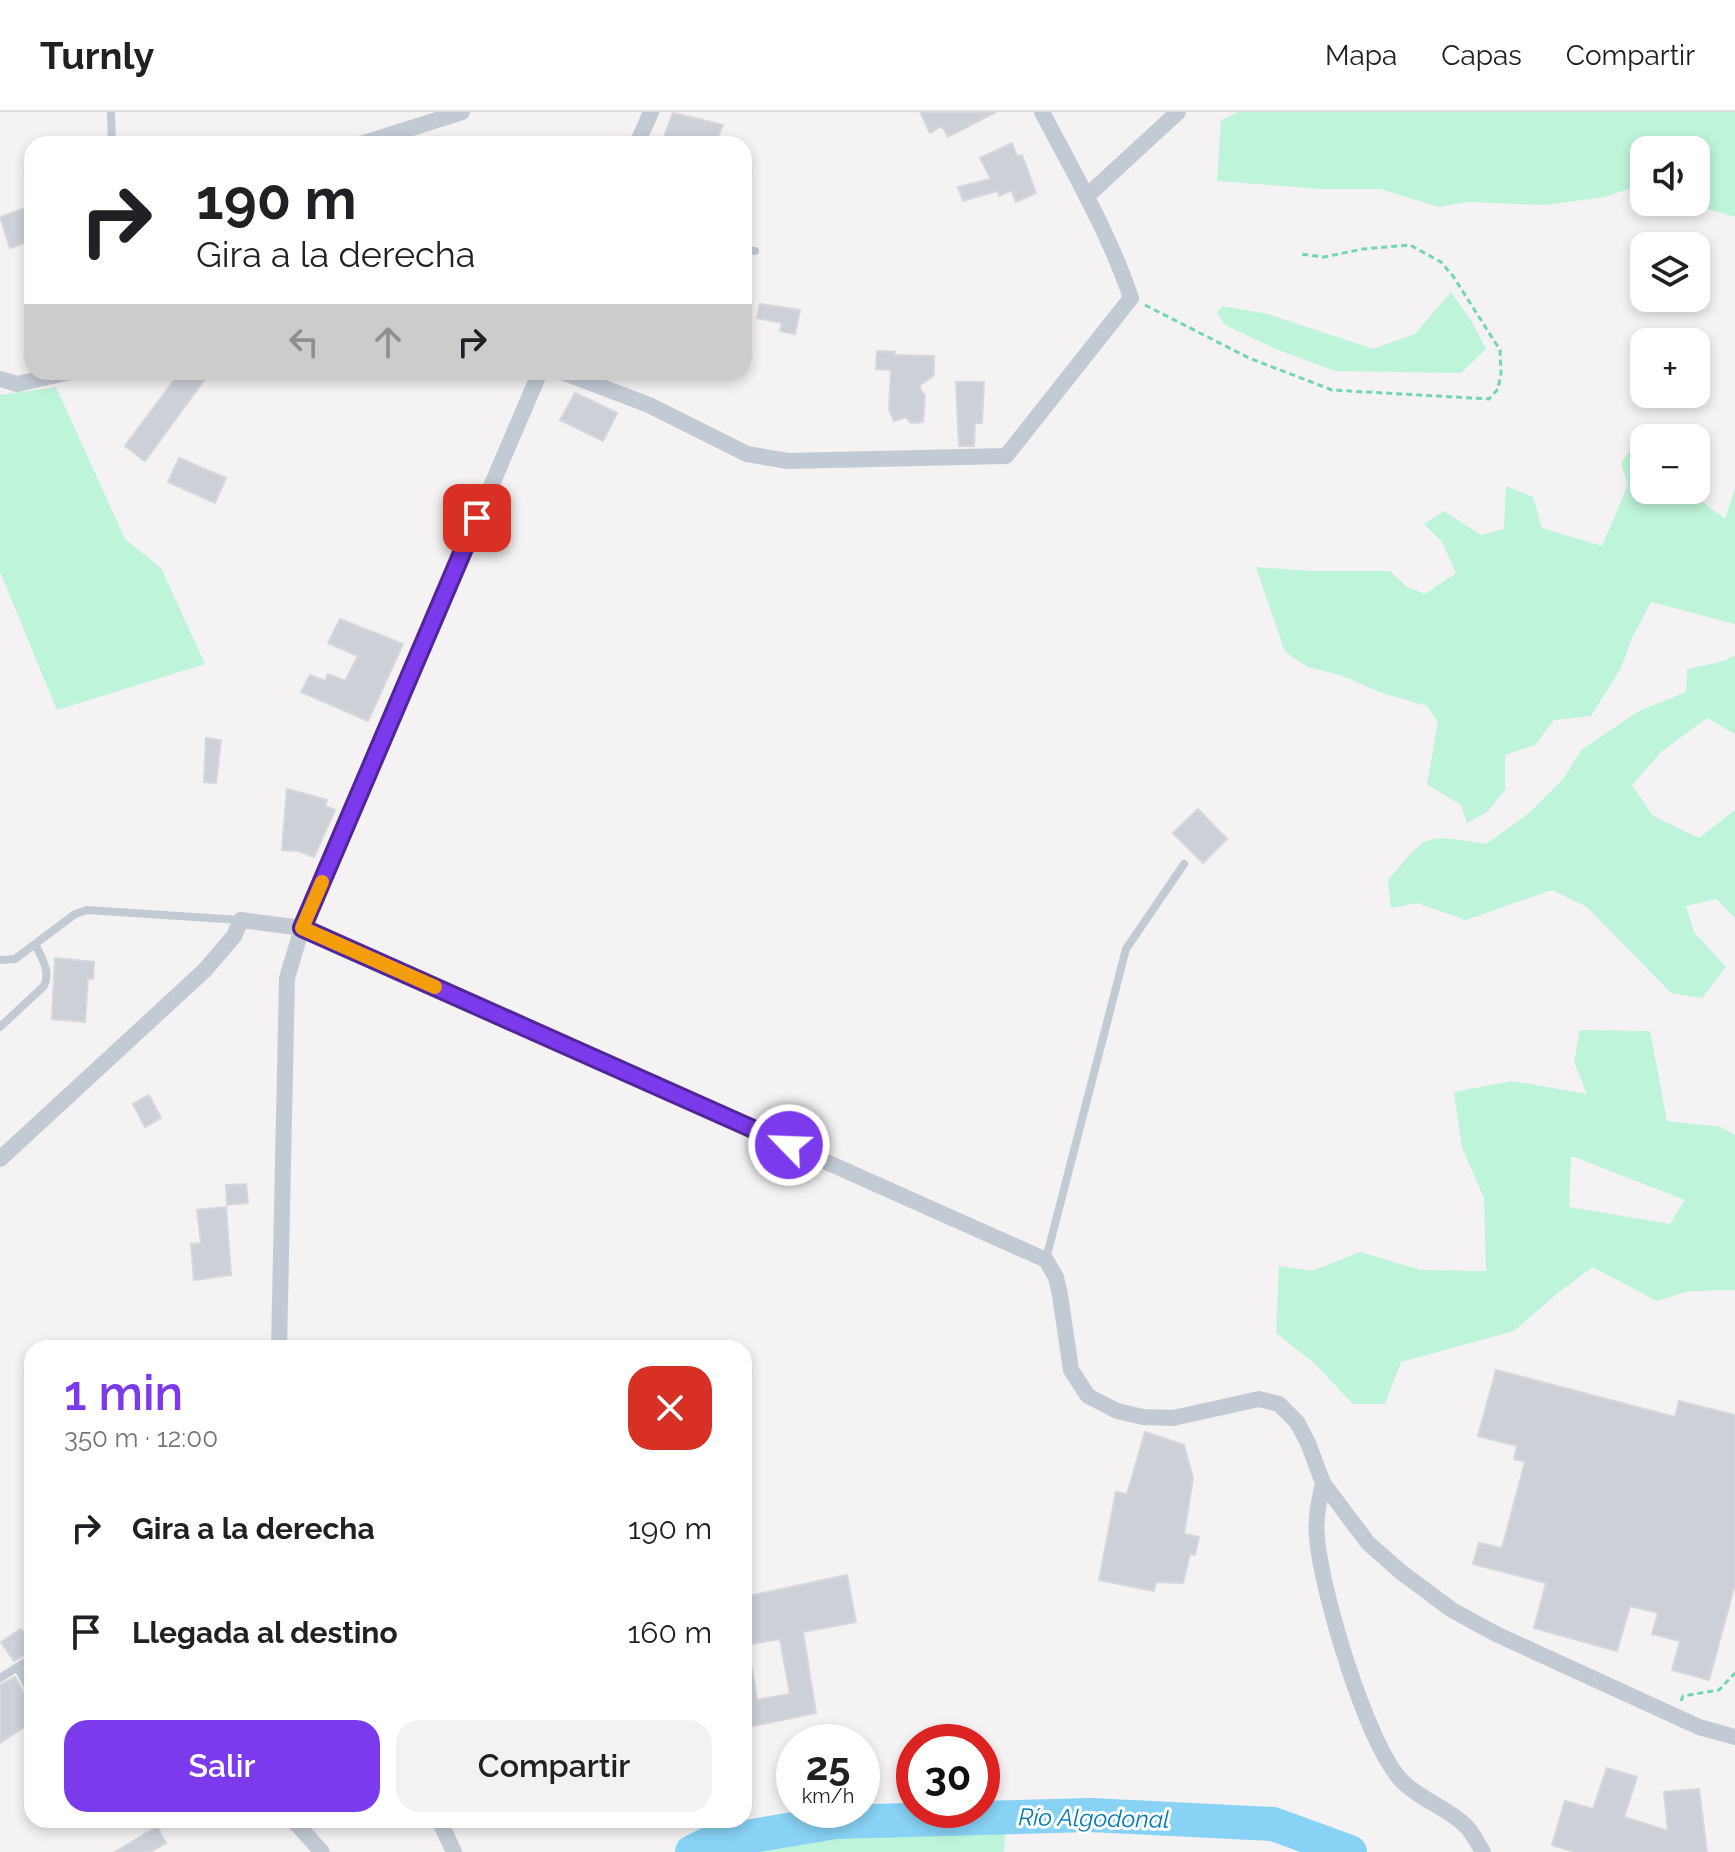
<!DOCTYPE html>
<html lang="es">
<meta charset="utf-8">
<style>
body{margin:0;font-family:Raleway,sans-serif;background:#f2f2f2;color:#202124;height:100vh;display:flex;flex-direction:column;font-size:30px;white-space:nowrap}
*{box-sizing:border-box;margin:0}
p{font-size:26px;color:#757577}
.icon{flex:none;width:44px;height:44px;fill:none;stroke:currentColor;stroke-width:2;stroke-linecap:round;stroke-linejoin:round}
.map{position:relative;flex:1;overflow:hidden}
.sheet{position:absolute;left:24px;top:1228px;width:728px;height:488px;display:flex;flex-direction:column;background:#fff;border-radius:24px;box-shadow:0 4px 12px #0003}
.sheet>*{flex:none}
.hud{position:absolute;left:24px;top:24px;width:728px;height:244px;border-radius:24px;box-shadow:0 4px 12px #0003;background:#fff;color:#202124;overflow:hidden}
.tools{position:absolute;left:1630px;top:24px;display:grid;gap:16px}
.tools a{display:grid;place-items:center;width:80px;height:80px;border-radius:16px;background:#fff;box-shadow:0 4px 12px #0003;font-size:40px}
.speed{position:absolute;left:776px;top:1612px;display:flex;gap:16px;font-size:40px;font-weight:700;text-align:center}
.speed>*{display:grid;place-content:center;width:104px;height:104px;border-radius:50%;background:#fff;box-shadow:0 4px 12px #0003;line-height:1}
.speed small{font-size:20px;font-weight:400}
.speed .limit{border:12px solid #d22;background:#fff;color:#111}
.pin{position:absolute;display:grid;place-items:center;width:68px;height:68px;color:#fff;margin:-34px;border-radius:16px;box-shadow:0 4px 12px #0006}
.me{position:absolute;width:88px;margin:-44px;rotate:294deg;stroke-linejoin:round;filter:drop-shadow(0 0 6px #0008)}
.turn{display:flex;align-items:center;gap:28px;height:168px;padding:0 40px;font-size:36px}
.turn .icon{width:104px;height:104px;stroke-width:2.5}
.turn b{display:block;font-size:56px;line-height:68px}
.lanes{display:flex;align-items:center;height:76px;padding:0 40px;background:#0003;justify-content:center;gap:40px;direction:ltr}
.lanes .off{opacity:.35}
.round{display:grid;place-items:center;flex:none;width:84px;height:84px;border-radius:24px;background:#f2f2f2}
.headline{display:flex;align-items:center;justify-content:space-between;height:136px;padding:0 40px}
h1{font-size:48px;font-weight:600;line-height:60px;color:#7c3aed}
.button{display:flex;gap:16px;margin-top:auto;padding:16px 40px}
.button a{flex:1;height:92px;border-radius:24px;background:#7c3aed;color:#fff;font-size:32px;font-weight:600;line-height:92px;text-align:center}
.button a+a{background:#f2f2f2;color:#202124}
ul{padding:0;list-style:none}
li{display:flex;align-items:center;gap:24px;height:104px;padding:0 40px}
li div{flex:1}
li b{display:block;font-size:30px}
li em{font-style:normal}
header{display:flex;align-items:center;gap:48px;box-sizing:border-box;height:112px;padding:0 40px;background:#fff;border-bottom:2px solid #e0e0e0}
header strong{font-size:38px}
nav{display:flex;gap:44px;margin-inline-start:auto;font-size:28px}
.map>svg:first-child{display:block}
.green{fill:#bef4d9;fill-rule:evenodd}
.lines{fill:none;stroke-linecap:round;stroke-linejoin:round}
.river{stroke:#87d2f5;stroke-width:34}
.building{fill:#ced0d8;stroke:#d5d7de;stroke-width:2}
.path{stroke:#72d6b0;stroke-width:3;stroke-dasharray:6 4;stroke-linecap:butt}
.lane{stroke:#c2cad4;stroke-width:8}
.street{stroke:#c2cad4;stroke-width:16}
.route-casing{stroke:#51269a;stroke-width:20}
.route{stroke:#7c3aed;stroke-width:14}
.slow{stroke:#f59e0b;stroke-width:14}
.labels{text-anchor:middle;dominant-baseline:central;stroke-width:6;stroke-linejoin:round;paint-order:stroke}
.water-label{font-size:24px;font-style:italic;fill:#017ab3;stroke:#fff}
</style>
<header>
<strong>Turnly</strong>
<nav><a>Mapa</a><a>Capas</a><a>Compartir</a></nav>
</header>
<div class="map">
<svg width="1735" height="1740" viewBox="0 0 1735 1740">
<rect width="100%" height="100%" fill="#f4f2f2"/>
<!-- green -->
<path class="green" d="M1239,0H1735V105L1685,90H1696V38H1644V79L1632,76L1605,85L1545,93L1466,90L1439,95L1380,77H1321L1217,69L1221,8Z
M1451,180L1472,210L1486,237L1461,261L1335,259L1276,237L1225,213L1217,201L1222,194L1268,202L1373,237L1415,222Z
M56,275L125,427L161,456L205,552L57,598L0,460V283Z
M1631,337L1644,343V378H1687L1725,407L1735,376V512L1651,490L1632,526L1621,556L1591,604L1554,608L1535,633L1505,643V678L1487,700L1467,711L1461,693L1427,672L1438,610L1427,594L1382,581L1340,563L1308,555L1285,540L1256,455L1312,459H1390L1407,475L1425,482L1456,461L1442,430L1424,412L1444,399L1481,423L1504,417L1506,374L1533,385L1542,416L1602,434L1628,373L1621,351Z
M1735,543V622L1707,606L1661,640L1632,673L1653,704L1699,726L1735,698V806L1716,787L1686,794L1694,820L1726,855L1702,886L1671,881L1587,795L1552,778L1466,808L1417,791L1391,796L1388,768C1428,720 1425,722 1486,732L1528,702L1564,666L1581,638L1639,599L1686,580L1687,557L1724,549Z
M1580,918L1650,919L1667,1009L1721,1015L1735,1023V1178L1689,1179L1657,1189L1593,1155L1559,1180L1514,1219L1401,1250L1385,1292H1353L1314,1251L1276,1221L1279,1154L1312,1159L1360,1140L1421,1158L1486,1159L1484,1086L1462,1036L1454,980L1512,969L1587,982L1574,950ZM1571,1045L1572,1044L1685,1088L1670,1112L1569,1095Z
M1006,1709L1004,1740H699L710,1734L838,1714Z"/>
<g class="lines">
<!-- river -->
<path class="river" d="M692,1740L710,1731L836,1710L1091,1703L1273,1712L1350,1740"/>
</g>
<!-- building -->
<path class="building" d="M920,0H996L948,25L942,14L930,21Z
M673,1L723,13L715,32L704,29L703,32H661Z
M1012,31L1017,44L1022,43L1036,81L1016,90L1011,78L1000,84L997,79L963,89L958,75L991,67L980,46Z
M28,95L32,105V128L10,136L0,105Z
M760,192L800,198L795,222L780,219L782,211L757,206Z
M877,239L895,240L894,243L934,244V263L919,274L925,284L923,310L911,311L906,305L894,309L889,297L891,258L876,257Z
M180,260H210L145,349L125,334Z
M956,270H984L982,311H975L974,334H959Z
M575,281L617,301L603,329L560,308Z
M179,346L226,366L215,391L168,370Z
M340,507L403,532L368,609L301,580L310,563L325,569L328,562L345,569L358,544L328,531Z
M206,626L221,628L216,671L204,670Z
M287,677L327,688L325,694L335,698L314,745L298,739L282,738Z
M1198,697L1227,727L1203,751L1173,721Z
M55,846L94,850L93,867L88,866L85,910L52,907Z
M149,983L161,1006L145,1015L133,992Z
M246,1072L248,1091L227,1093L226,1073Z
M226,1095L231,1163L194,1168L191,1132L201,1131L197,1098Z
M1496,1258L1675,1305L1679,1289L1735,1303V1472L1709,1568L1672,1558L1680,1529L1652,1522L1658,1501L1630,1494L1617,1539L1534,1516L1546,1471L1473,1452L1479,1431L1502,1436L1525,1350L1514,1347L1517,1334L1478,1324Z
M1145,1320L1184,1333L1193,1366L1184,1422L1199,1425L1195,1443L1190,1442L1183,1471L1156,1470L1154,1479L1099,1468L1116,1380L1127,1382Z
M847,1463L856,1510L803,1520L816,1601L744,1616V1557L752,1556L757,1588L790,1582L780,1527L744,1533V1485Z
M21,1517L32,1534V1539L14,1549L1,1530Z
M15,1565L26,1585L32,1589V1610L0,1631V1573Z
M1607,1656L1637,1665L1624,1705L1668,1719L1664,1680L1699,1677L1707,1740H1576L1552,1733L1565,1689L1593,1697Z
M157,1715L166,1731L150,1740H115Z"/>
<g class="lines">
<!-- path -->
<path class="path" d="M1145,193L1249,246L1332,278L1489,287L1498,277L1501,261L1500,238L1453,164L1441,150L1410,133L1363,137L1324,145L1300,142
M1681,1589L1683,1584L1719,1578L1735,1561"/>
<!-- lane -->
<path class="lane" d="M111,0L112,32
M744,138L755,139
M0,848L15,847L75,802L87,798L240,808
M0,915L44,874C51,859 42,847 35,832
M1046,1147L1126,837L1184,752
M18,1556L32,1582
M0,1566L32,1546"/>
<!-- street -->
<path class="street" d="M361,32L462,0
M637,32L651,0
M1087,84L1178,0
M562,260L649,293L747,342L788,349L1006,344L1131,186C1109,121 1074,61 1042,0
M0,267L17,272L70,260
M0,1047L205,858L234,824L241,808L302,816L1046,1148L1056,1165L1060,1183L1071,1258L1088,1284L1117,1299L1143,1305L1173,1306L1259,1287L1279,1292L1297,1310L1308,1331L1323,1371L1368,1431L1401,1460L1452,1498L1496,1522L1699,1615L1735,1625
M279,1236L287,866L302,816L540,260
M1323,1371C1319,1389 1315,1407 1317,1425C1321,1478 1366,1630 1401,1668C1420,1688 1447,1695 1466,1714C1473,1721 1478,1732 1483,1740
M293,1708L322,1740
M439,1708L454,1740"/>
</g>
<g class="lines">
<!-- route casing -->
<g class="route-casing">
<path id="route" d="M477,406L302,816L789,1033"/>
</g>
<!-- route -->
<use href="#route" class="route"/>
<!-- slow -->
<path class="slow" d="M322,770L302,816L435,875"/>
</g>
<g class="labels">
<!-- water labels -->
<g class="water-label">
<text transform="translate(1094 1706) rotate(1)">Río Algodonal</text>
</g>
</g>
</svg>
<div class="tools">
<a><svg class="icon" aria-label="sound" viewBox="0 0 24 24"><path d="M4 9h4l5-4v14l-5-4H4zM17 9q2 3 0 6"/></svg></a>
<a><svg class="icon" aria-label="layers" viewBox="0 0 24 24"><path d="M12 4l9 5-9 5-9-5zM3 14l9 5 9-5"/></svg></a>
<a>+</a>
<a>−</a>
</div>
<div class="speed"><div>25<small>km/h</small></div><div class="limit">30</div></div>
<div class="pin" style="left:477px;top:406px;background:#d93025"><svg class="icon" aria-label="arrive" viewBox="0 0 24 24"><path d="M6 21V4h12l-3 4 3 4H6"/></svg></div>
<svg class="me" style="left:789px;top:1033px" viewBox="-20 -20 40 40"><circle r="17" fill="#7c3aed" stroke="#fff" stroke-width="3"/><path d="M0-11L8 9 0 5-8 9z" fill="#fff"/></svg>
<div class="hud">
<div class="turn"><svg class="icon" aria-label="right" viewBox="0 0 24 24"><path d="M7 20v-9h11M14 6l5 5-5 5"/></svg><div><b>190 m</b>Gira a la derecha</div></div>
<div class="lanes"><svg class="icon off" aria-label="left" viewBox="0 0 24 24"><path d="M17 20v-9H6M10 6l-5 5 5 5"/></svg><svg class="icon off" aria-label="ahead" viewBox="0 0 24 24"><path d="M12 20V5M6 11l6-6 6 6"/></svg><svg class="icon" aria-label="right" viewBox="0 0 24 24"><path d="M7 20v-9h11M14 6l5 5-5 5"/></svg></div>
</div>
<section class="sheet">
<div class="headline"><div><h1>1 min</h1><p>350 m · 12:00</p></div><a class="round" style="background:#d93025;color:#fff"><svg class="icon" aria-label="close" viewBox="0 0 24 24"><path d="M6 6l12 12M18 6L6 18"/></svg></a></div>
<ul>
<li><svg class="icon" aria-label="right" viewBox="0 0 24 24"><path d="M7 20v-9h11M14 6l5 5-5 5"/></svg><div><b>Gira a la derecha</b></div><em>190 m</em></li>
<li><svg class="icon" aria-label="arrive" viewBox="0 0 24 24"><path d="M6 21V4h12l-3 4 3 4H6"/></svg><div><b>Llegada al destino</b></div><em>160 m</em></li>
</ul>
<div class="button"><a>Salir</a><a>Compartir</a></div>
</section>
</div>
